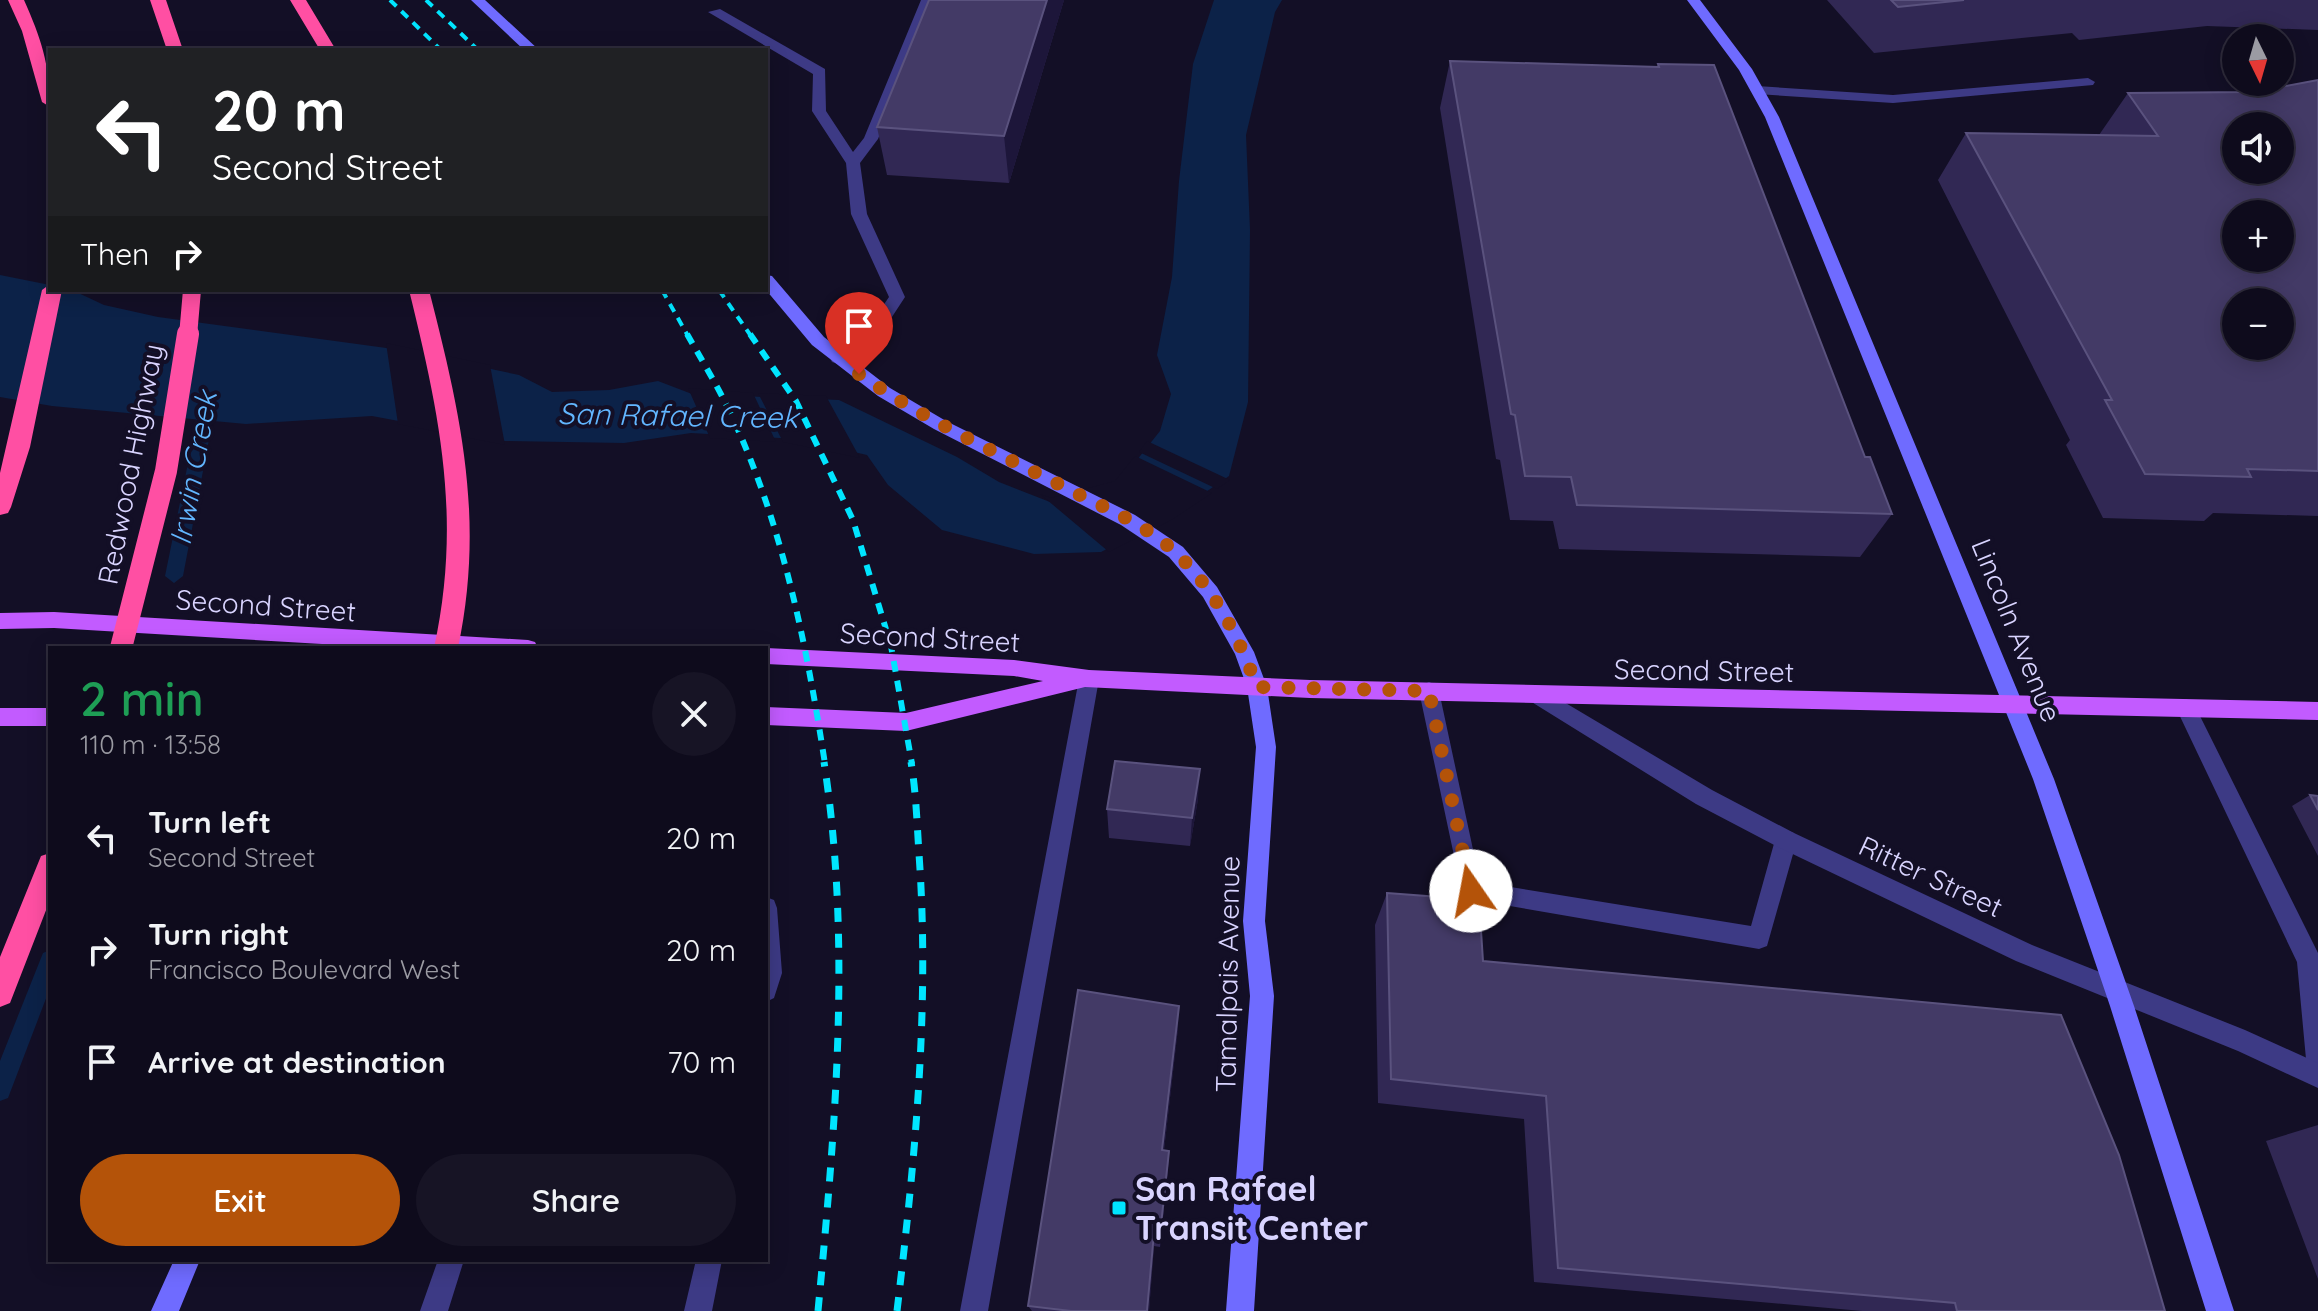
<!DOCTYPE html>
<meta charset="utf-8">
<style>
body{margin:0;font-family:Quicksand,sans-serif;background:#171425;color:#f1f3f6;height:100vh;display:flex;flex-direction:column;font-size:30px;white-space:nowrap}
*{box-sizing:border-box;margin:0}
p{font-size:26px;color:#9b9ba3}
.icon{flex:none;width:44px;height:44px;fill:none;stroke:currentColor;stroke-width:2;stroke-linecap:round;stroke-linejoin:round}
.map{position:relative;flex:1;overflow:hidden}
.side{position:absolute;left:48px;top:646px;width:720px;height:616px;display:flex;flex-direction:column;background:#0e0b1c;border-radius:0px;box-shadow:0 4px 20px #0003,0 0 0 2px #2e2b3b}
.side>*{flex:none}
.banner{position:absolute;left:48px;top:48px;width:720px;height:244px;border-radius:0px;box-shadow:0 4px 20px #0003,0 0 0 2px #2e2b3b;background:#202124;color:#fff;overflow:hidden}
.needle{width:52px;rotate:175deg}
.fabs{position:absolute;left:2222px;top:24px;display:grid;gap:16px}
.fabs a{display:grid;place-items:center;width:72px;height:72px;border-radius:50%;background:#0e0b1c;box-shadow:0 4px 20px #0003,0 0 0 2px #2e2b3b;font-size:40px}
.pin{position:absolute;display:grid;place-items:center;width:68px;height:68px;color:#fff;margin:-82px -34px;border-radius:50% 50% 50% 0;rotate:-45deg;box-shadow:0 0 8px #0007}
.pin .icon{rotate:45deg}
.me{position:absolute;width:88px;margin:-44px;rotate:348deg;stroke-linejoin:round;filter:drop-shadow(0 0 6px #0008)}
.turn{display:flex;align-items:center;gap:28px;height:168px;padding:0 32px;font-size:36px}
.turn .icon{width:104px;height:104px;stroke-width:2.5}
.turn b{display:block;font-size:56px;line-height:68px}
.then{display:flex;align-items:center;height:76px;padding:0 32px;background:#0003;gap:16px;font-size:30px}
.round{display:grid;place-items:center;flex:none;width:84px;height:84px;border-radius:42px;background:#171425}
.headline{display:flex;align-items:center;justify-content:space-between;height:136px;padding:0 32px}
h1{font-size:48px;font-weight:600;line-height:60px;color:#1e9e55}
.primary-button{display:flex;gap:16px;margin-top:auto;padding:16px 32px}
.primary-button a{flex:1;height:92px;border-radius:48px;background:#b45309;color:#fff;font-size:32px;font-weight:600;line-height:92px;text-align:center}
.primary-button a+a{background:#171425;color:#f1f3f6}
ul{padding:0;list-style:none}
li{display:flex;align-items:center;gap:24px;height:112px;padding:0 32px}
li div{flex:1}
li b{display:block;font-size:30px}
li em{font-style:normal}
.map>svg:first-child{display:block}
.water{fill:#0c2248}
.pier{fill:#130f26}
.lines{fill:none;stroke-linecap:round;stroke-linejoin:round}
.stream{fill:#0c2248;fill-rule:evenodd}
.lane{fill:#3d3a85;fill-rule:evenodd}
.street{fill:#3d3a85;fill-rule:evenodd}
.secondary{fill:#6f6bff;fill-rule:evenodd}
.primary{fill:#c25bff;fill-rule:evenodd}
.highway{fill:#ff4fa3;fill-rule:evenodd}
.rail-far2{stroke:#00e5ff;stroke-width:4;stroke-dasharray:9 7;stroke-linecap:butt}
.rail-far1{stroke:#00e5ff;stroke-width:6;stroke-dasharray:11 9;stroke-linecap:butt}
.rail{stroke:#00e5ff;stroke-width:7;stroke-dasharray:14 12;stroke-linecap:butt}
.highway-bridge-far1{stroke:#ff4fa3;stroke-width:18}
.highway-bridge{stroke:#ff4fa3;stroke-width:22}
.wall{fill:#312854}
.shaded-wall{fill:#1d163a}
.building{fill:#433a66;stroke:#5a527e;stroke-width:2;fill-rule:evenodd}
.route{stroke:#b45309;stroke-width:14;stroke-dasharray:0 25.2}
.poi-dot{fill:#00e5ff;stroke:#130f26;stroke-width:3}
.labels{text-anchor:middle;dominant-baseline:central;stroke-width:8;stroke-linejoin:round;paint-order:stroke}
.street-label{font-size:28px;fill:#d9d4ff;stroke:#130f26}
.water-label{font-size:30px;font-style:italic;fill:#62b6ff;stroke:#130f26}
.near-poi-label{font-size:34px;font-weight:bold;fill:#d9d4ff;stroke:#130f26;text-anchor:start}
</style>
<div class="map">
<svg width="2318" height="1311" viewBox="0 0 2318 1311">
<rect width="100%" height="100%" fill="#130f26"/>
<!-- water -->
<path class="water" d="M1214,0H1282L1275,12L1246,135L1250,230L1248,402L1229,476L1171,516L1101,552L1034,554L942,530L888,485L867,455L797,439L691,433L624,443L505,441L372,416L246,424L52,406L0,397V275L50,285V290H72L104,305L158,317L401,350L519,375L552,392L609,390L658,381L692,394L839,400L957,457L999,482L1050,502L1117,485L1160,431L1171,394L1157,355L1172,277L1179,181L1193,64Z"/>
<!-- pier -->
<path class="pier" d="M386,343L490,365L505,445L398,424Z
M688,388L753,393L776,442L710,438Z
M758,393L826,396L860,458L783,442Z
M1147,441L1230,480L1217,489L1139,452Z
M1135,456L1212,493L1173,519L1109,552L1040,494L1051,498L1115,481Z"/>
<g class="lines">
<!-- stream -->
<path class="stream" d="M206,392L214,398L211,429L183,576L174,583L165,576L195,429L198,398Z
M50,950V988L8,1098L0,1101V1061L43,953Z"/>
<!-- lane -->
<path class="lane" d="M921,0H933L878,139L860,163L867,214L905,297L873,346L838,364L832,362L830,358L832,354L861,338L889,297L851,214L846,163L812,111L813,74L708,12L720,9L825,69L826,111L853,152L864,138Z
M2088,78L2095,82L2093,85L1893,103L1757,94L1750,90L1757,86L1893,95Z
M1089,670L1096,673L1099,679L988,1311H960L1079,679L1082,673Z
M1429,682L1436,685L1439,691L1480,882L1751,926L1775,840L1778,833L1786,830L1794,833L1797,840L1767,946L1759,949L1463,898L1419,691L1422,685Z
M2186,699L2193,702L2318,953V1071L2309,1068L2306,1059L2297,962L2176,708L2179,702Z
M766,897L774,900L777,908L782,973L774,998L766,1002Z
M438,1260H464L448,1311H420Z
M696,1260H722L712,1311H684Z"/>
<!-- street -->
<path class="street" d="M1537,686L1712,790L1794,833L2032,945L2245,1030L2318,1063V1088L2238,1051L2016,961L1778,847L1696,804L1530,701L1527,695L1530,689Z"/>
<!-- secondary -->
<path class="secondary" d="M471,0H485L539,50H524Z
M1687,0H1700L1752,69L1779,117L2054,779L2134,1006L2234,1311H2206L2110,1006L2033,779L1765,117L1739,70Z
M766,275L772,276L824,337L890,388L946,421L1135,515L1183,547L1217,587L1254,652L1267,687L1276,747L1265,921L1274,996L1254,1311H1226L1250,996L1243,921L1256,747L1247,687L1235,654L1203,597L1169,557L1121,525L934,429L878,396L812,345L766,290Z
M174,1260H200L179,1311H151Z"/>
<!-- primary -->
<path class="primary" d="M54,612L528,640L535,642L538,648H390L54,628L0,629V613Z
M765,648H766L1014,660L1089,670L1310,680L2318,702V720L1310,698L1085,687L906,731L766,725V707L906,713L1043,681L1014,676L766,664Z
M0,708H50V726H0Z"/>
<!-- highway -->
<path class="highway" d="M8,0H24C41,38 50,65 50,107L42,102L22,31Z
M150,0H166L183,50H167Z
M290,0H306L336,50H320Z
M50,284V290H62L30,447L11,507L8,513L0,515V473L42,290Z
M409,290H429C461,415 485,519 458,648H434C462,519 440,416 409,290Z
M50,853V900L10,1003L0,1007V957L41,856Z"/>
<!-- rail-far2 -->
<path class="rail-far2" d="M390,0L441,50
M426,0L478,50
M662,290L688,336
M719,290L751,336"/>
<!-- rail-far1 -->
<path class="rail-far1" d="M687,334C700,357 714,380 726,404C781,516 806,641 825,764
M750,334L796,401L853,520L891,646L912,764"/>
<!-- rail -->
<path class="rail" d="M818,1311C835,1130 852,943 824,762
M897,1311C915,1159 930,1007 919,854C917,823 916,792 911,762"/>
<!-- highway-bridge-far1 -->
<path class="highway-bridge-far1" d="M188,336L192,290"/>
<!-- highway-bridge -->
<path class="highway-bridge" d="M121,648L166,471L188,334"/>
</g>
<!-- wall -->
<path class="wall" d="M1064,0L1009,183L887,175L877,127Z
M1827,0H2318V30L2207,26L2079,40L2072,33L1874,53Z
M1450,61L1657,67L1658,64L1865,457L1892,514L1860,557L1559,549L1553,521L1510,520L1500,460L1496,459L1440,108Z
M2318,80V516L2213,513L2204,521L2103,518L2066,445L2070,440L1938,180L1966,133L2099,135L2128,93L2253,92Z
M2310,795L2318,796V856L2292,806Z
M1198,799L1190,846L1109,838L1107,809Z
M1387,893L1483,961L2165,1311H1862L1534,1282L1524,1119L1378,1103L1375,925Z
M1178,1028L1164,1150L1169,1151L1168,1168L1160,1247L1154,1246L1149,1311H1032L1028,1306Z
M2318,1125V1279L2266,1141Z"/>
<!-- shaded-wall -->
<path class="shaded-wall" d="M1047,0H1064L1009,183L1004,136Z
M1200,769L1198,799L1190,846L1192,818Z
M1179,1006L1178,1028L1162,1167V1150Z
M1169,1151L1168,1168L1160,1247V1234Z
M1154,1233V1246L1149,1311H1147Z"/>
<!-- building -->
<path class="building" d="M929,0H1047L1004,136L877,127Z
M1891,0H1964L1898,7Z
M1450,61L1659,67L1658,64L1714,65L1865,457H1870L1892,514L1577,505L1571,477L1525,476L1515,415L1511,414Z
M2318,80V471L2247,469L2251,477L2145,474L2105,400H2112L1966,133L2158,136L2128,93L2253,92ZM2236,126H2280V170H2236ZM2236,214H2280V258H2236ZM2236,302H2280V346H2236Z
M1115,761L1200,769L1192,818L1107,809Z
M2310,795L2318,796V810Z
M1387,893L1479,900L1483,961L2061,1015L2119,1155L2165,1311H1957L1955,1303L1558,1268L1546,1096L1391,1079Z
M1078,990L1179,1006L1162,1150L1169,1151L1160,1234L1154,1233L1147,1311H1071L1028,1306Z"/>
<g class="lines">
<!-- route -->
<path class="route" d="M859,374C926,421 1000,454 1072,491C1107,509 1147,525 1176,553C1215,589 1239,638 1257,687L1429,691L1471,891"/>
</g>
<!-- markers -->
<rect class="poi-dot" x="1111" y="1200" width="16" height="16" rx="4"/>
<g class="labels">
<!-- street labels -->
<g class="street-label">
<text transform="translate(130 464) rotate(-79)">Redwood Highway</text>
<text transform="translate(266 605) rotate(4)">Second Street</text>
<text transform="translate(2017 630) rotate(68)">Lincoln Avenue</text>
<text transform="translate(930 637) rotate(3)">Second Street</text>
<text transform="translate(1704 670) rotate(1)">Second Street</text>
<text transform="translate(1931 876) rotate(25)">Ritter Street</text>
<text transform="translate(1227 974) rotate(-89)">Tamalpais Avenue</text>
</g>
<!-- water labels -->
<g class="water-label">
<text transform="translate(678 415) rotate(1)">San Rafael Creek</text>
<text transform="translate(193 468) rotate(-80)">Irwin Creek</text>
</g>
<!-- near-poi labels -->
<g class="near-poi-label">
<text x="1135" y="1188">San Rafael<tspan x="1135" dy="39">Transit Center</tspan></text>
</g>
</g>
</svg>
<div class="fabs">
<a><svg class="needle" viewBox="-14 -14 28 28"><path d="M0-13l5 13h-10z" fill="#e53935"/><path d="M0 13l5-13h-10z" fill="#9b9ba3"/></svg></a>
<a><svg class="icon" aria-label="sound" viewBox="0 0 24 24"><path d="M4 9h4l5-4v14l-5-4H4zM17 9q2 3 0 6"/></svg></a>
<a>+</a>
<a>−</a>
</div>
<div class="pin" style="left:859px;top:374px;background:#d93025"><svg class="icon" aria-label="arrive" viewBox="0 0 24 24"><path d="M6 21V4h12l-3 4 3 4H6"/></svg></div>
<svg class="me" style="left:1471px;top:891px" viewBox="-20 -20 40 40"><circle r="19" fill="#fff"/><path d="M0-13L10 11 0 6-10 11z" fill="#b45309"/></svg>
<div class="banner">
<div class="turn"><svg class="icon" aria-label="left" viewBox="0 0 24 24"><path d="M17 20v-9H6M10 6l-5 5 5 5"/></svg><div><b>20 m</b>Second Street</div></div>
<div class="then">Then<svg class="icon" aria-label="right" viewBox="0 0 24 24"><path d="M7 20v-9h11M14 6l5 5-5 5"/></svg></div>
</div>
<section class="side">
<div class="headline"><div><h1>2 min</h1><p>110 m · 13:58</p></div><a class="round"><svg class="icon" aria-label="close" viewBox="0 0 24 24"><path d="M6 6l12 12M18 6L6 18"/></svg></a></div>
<ul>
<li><svg class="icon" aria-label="left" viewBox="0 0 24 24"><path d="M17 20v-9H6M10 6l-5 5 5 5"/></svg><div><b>Turn left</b><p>Second Street</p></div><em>20 m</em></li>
<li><svg class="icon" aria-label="right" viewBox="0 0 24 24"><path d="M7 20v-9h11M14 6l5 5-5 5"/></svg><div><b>Turn right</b><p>Francisco Boulevard West</p></div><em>20 m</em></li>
<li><svg class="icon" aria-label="arrive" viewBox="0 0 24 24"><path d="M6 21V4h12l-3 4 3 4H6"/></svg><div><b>Arrive at destination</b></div><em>70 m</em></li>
</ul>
<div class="primary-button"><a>Exit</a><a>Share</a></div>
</section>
</div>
